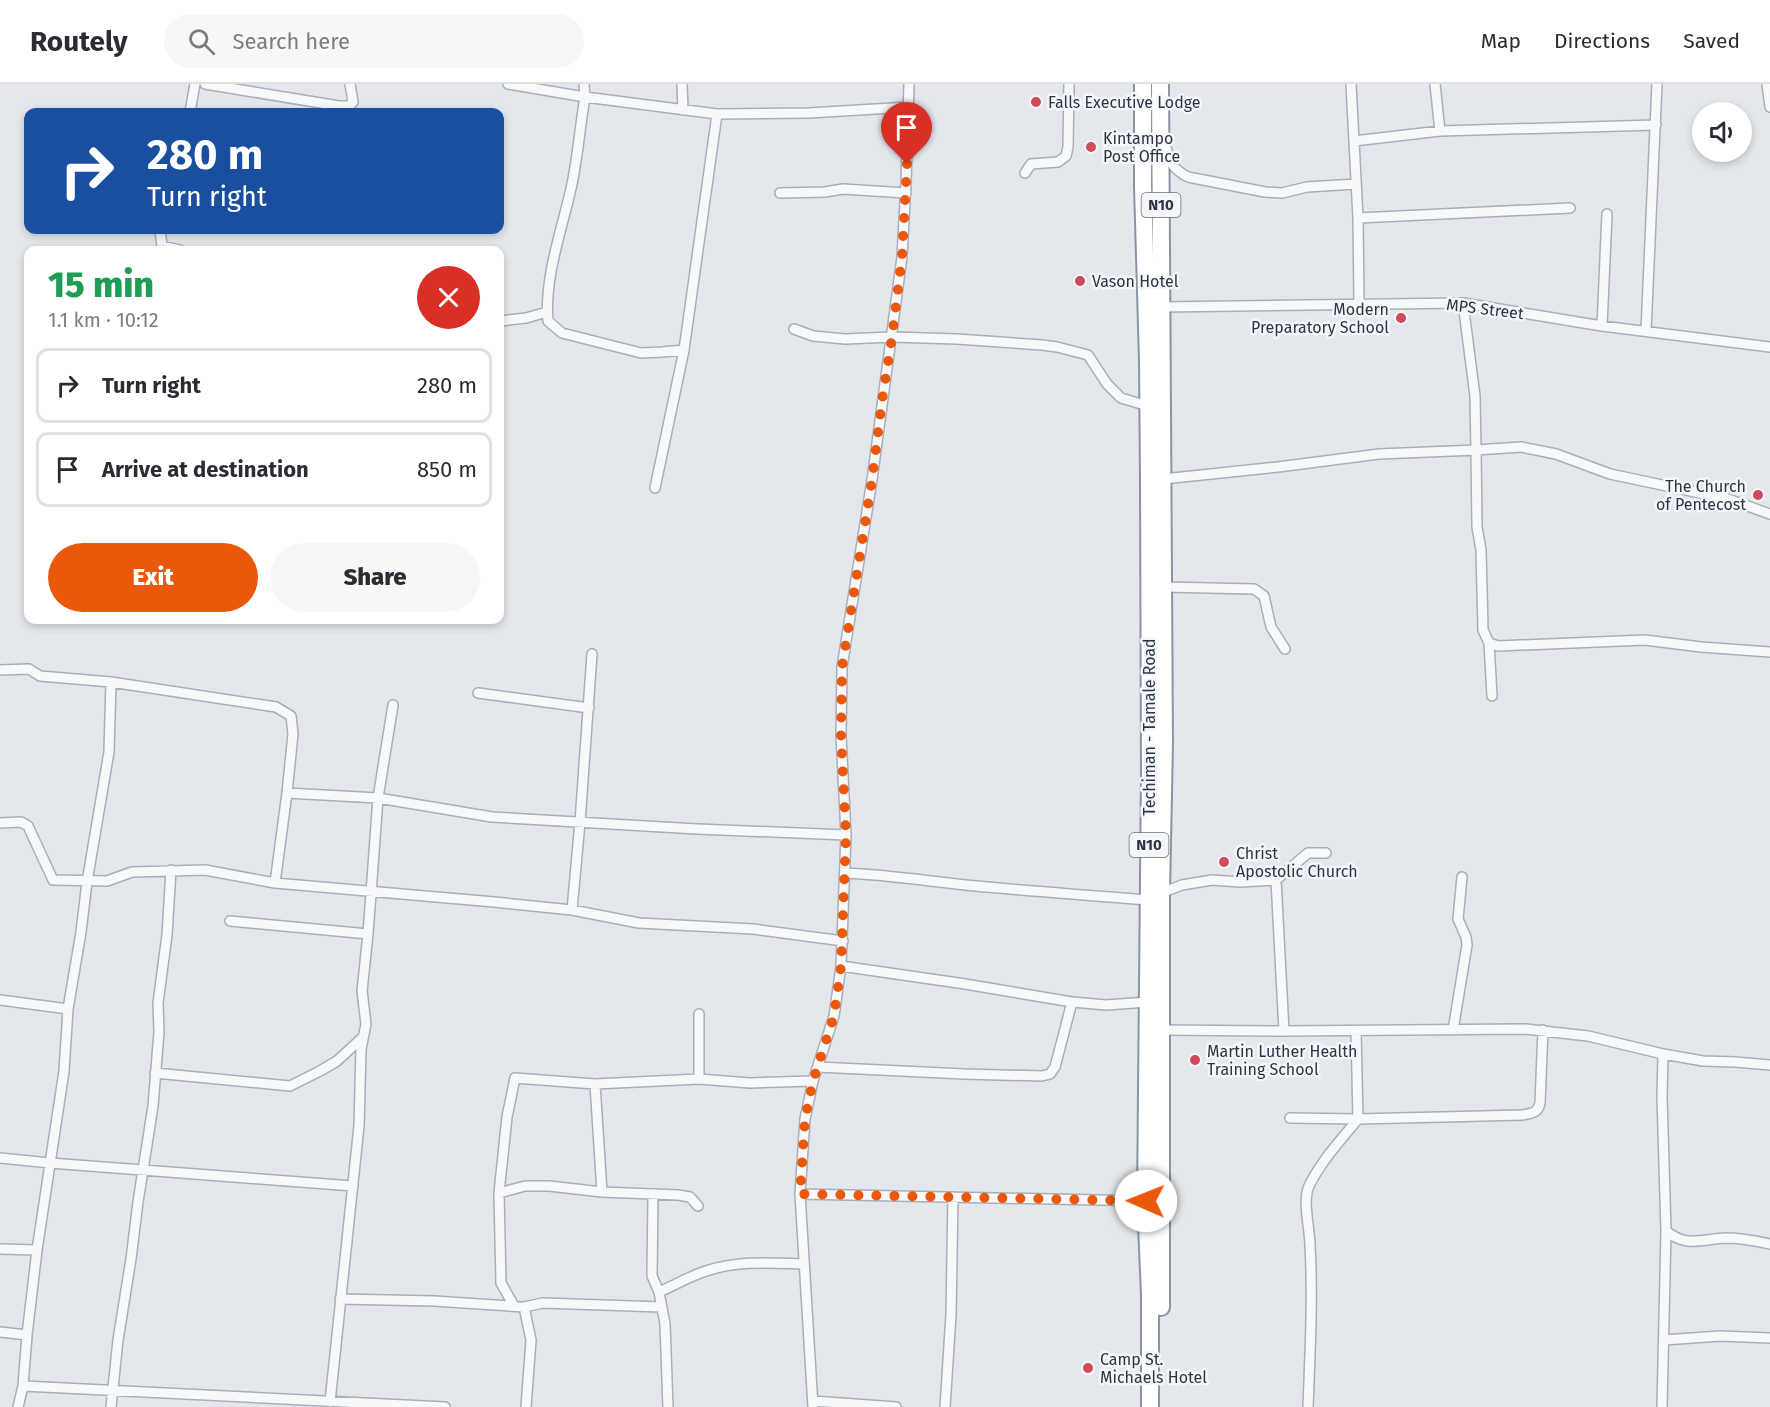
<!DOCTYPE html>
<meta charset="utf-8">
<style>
body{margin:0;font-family:"Fira Sans",sans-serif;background:#f7f7f7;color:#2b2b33;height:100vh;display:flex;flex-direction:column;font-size:22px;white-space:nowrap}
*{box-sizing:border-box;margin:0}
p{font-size:20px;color:#7c7c81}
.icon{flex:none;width:33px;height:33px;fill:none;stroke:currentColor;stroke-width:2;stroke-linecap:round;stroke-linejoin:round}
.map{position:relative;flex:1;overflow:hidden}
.side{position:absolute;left:24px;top:162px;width:480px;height:378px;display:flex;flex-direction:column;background:#fff;border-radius:12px;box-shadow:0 3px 9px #0003}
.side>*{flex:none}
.guide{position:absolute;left:24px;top:24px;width:480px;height:126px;border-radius:12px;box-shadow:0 3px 9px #0003;background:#1a4fa0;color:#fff;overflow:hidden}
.fabs{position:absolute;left:1692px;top:18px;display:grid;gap:12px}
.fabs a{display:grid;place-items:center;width:60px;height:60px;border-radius:50%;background:#fff;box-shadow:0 3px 9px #0003;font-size:30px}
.pin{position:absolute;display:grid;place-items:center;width:51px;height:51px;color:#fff;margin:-62px -26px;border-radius:50% 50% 50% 0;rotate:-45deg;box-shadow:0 0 6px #0007}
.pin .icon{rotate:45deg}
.me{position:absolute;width:66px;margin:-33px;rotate:271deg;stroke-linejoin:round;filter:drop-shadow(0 0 4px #0008)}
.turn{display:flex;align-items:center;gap:21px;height:126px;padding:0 24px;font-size:27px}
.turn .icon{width:78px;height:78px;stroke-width:2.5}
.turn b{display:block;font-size:42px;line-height:51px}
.round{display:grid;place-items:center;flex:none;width:63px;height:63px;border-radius:32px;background:#f7f7f7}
.head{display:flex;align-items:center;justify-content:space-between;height:102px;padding:0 24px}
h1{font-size:36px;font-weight:800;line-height:45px;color:#1e9e55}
.action{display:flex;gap:12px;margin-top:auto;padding:12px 24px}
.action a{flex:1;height:69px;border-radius:36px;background:#ea580c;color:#fff;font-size:24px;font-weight:800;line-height:69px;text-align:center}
.action a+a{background:#f7f7f7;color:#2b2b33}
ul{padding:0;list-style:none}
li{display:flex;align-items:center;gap:18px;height:75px;margin:0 12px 9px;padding:0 12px;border:3px solid #e1e1e2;border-radius:12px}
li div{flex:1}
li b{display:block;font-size:22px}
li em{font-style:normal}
header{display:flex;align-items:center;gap:36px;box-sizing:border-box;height:84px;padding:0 30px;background:#fff;border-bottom:2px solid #e1e1e2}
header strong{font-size:28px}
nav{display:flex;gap:33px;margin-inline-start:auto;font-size:21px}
.search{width:420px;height:54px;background:#f7f7f7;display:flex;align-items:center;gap:15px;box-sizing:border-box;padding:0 21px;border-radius:33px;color:#7c7c81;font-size:22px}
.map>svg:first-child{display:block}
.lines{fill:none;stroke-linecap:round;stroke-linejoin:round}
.street-casing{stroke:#a9aeb7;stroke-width:12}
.highway-casing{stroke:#8b94a3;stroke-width:20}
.street{stroke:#f7f8fa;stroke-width:9}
.highway{stroke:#fff;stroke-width:16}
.route{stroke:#ea580c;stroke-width:10;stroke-dasharray:0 18}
.poi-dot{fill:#d1495b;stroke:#f4f6f9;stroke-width:2}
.labels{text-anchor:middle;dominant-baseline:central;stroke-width:5;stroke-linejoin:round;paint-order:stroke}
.shield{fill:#f4f6f9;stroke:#676e7b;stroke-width:1.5}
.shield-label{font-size:15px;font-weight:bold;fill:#2b3445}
.poi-label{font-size:16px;fill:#2b3445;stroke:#f4f6f9;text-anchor:start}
.street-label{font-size:16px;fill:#2b3445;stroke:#f4f6f9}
</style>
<header>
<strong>Routely</strong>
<div class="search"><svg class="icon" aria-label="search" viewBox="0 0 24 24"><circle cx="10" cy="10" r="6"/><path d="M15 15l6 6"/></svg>Search here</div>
<nav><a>Map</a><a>Directions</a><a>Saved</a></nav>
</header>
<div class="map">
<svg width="1770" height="1323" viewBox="0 0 1770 1323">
<rect width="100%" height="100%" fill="#e4e7ec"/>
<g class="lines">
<!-- street casing -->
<g class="street-casing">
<path id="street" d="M205,0L339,22H349L353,18L350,0
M508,0L585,13L717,30L809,29L909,23
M584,0L585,13C580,42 578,71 572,100C563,143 544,192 548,237L562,249L641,269L662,268L684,266
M682,0L683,26
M1351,0L1358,134L1359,220
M1435,0L1440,47
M1767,0L1770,23
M190,28L195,0
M1354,57L1440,47L1656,41
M1166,63C1170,79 1173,85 1188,93L1265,108L1282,109L1307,103L1356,100
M1025,89L1031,80L1058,78L1066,72L1068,63L1069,0
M780,109L825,108L843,105L906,109
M1358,134L1570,124
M160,146L162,162L180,166
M1161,223L1463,219L1602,242L1770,263
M500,237L526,234L547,228
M1602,242L1607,130
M794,245L813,252L845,255L892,253L957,255L1042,261L1057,263L1088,271L1107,300L1121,314L1148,322
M1646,247L1657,0
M1163,395L1278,383L1379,370L1476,366L1475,312L1463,219
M655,404L684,266L717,30
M1770,430L1728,415L1610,390L1556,370L1521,363L1476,366L1477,443L1481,466L1483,546L1489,559L1498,562L1645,556L1701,563L1770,568
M1164,503L1254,505L1264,512L1271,543L1285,565
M1489,559L1492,612
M0,586L29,585L40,592L111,598L276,623L291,632L293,650L287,709
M478,609L589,624
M0,739L21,738L28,742L53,796L107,797L132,788L205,786L275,799L494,818L572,826L639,839L753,845L843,857
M846,789C893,791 940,799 987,803C1041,808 1094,812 1148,816
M1276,796L1284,947
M275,799L287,709L378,714L492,733L697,745L846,751
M1161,809L1182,801L1212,796L1240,798L1276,796L1308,769H1326
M572,826L580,738L592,570
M230,837L368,850
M841,882L965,900L1072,918L1106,921L1148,918
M0,916L68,925
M699,930V995
M1161,946L1284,947L1525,945L1588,952L1663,970L1662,1013L1666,1147L1662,1323
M1453,946L1467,861L1466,853L1458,835L1462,793
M1663,970L1703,977L1735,978L1770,981
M818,983L964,990L1042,992L1050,990L1055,983L1072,918
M155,989L290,1002L320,987L337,977L362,954
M595,1000L602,1108
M1290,1034L1358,1035L1523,1031C1532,1029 1538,1029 1540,1019L1543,946
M0,1074L50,1079L353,1102
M499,1109L525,1102H549L602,1108L678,1111L690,1113L698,1122
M653,1110L652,1192L659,1208L665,1240L668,1323
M800,1110L1146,1117
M1666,1147C1687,1164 1702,1155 1726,1154C1741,1154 1756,1157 1770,1160
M0,1165L37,1166
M659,1208C675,1201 690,1192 706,1187C738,1176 772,1179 804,1180
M340,1215L434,1217L524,1223L543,1219L662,1223
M514,1222L501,1199L499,1109L507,1033L515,994L595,1000L699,995L750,999L813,997
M524,1223L531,1256L526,1323
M0,1248L27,1251
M1664,1256L1720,1252L1770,1254
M23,1302L445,1323
M813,1317L896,1323
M330,1318L359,1042L361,965L366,940L362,907L368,850L378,714L393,621
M18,1323L23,1302L27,1251L37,1166L64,987L68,925L81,848L87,798L109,668L111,598
M111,1323L118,1256L131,1175L138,1118L153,1022L159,948L158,919L167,851L171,786
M813,1323L800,1110L805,1035L813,997L834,932L841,882L846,751L841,651L842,583L872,396L902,173L906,99L909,0
M945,1323L951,1231L953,1113
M1308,1323C1310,1269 1313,1215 1310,1161C1310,1145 1302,1117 1309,1102C1321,1077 1341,1056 1358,1035L1356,947"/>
</g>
<!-- highway casing -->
<g class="highway-casing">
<path id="highway" d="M1143,0V102L1148,277L1149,397L1150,686L1146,1117L1150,1211V1323
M1160,0L1164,659L1161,809V1223"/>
</g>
<!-- street -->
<use href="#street" class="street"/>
<!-- highway -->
<use href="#highway" class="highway"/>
</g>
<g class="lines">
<!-- route -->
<path class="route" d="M907,80L902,173L892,253L882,317L872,396L842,583L841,651L846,751L841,882L834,932L813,997L805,1035L800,1110L1146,1117"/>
</g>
<!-- markers -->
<g class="poi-dot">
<circle cx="1036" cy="18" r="6"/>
<circle cx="1091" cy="63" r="6"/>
<circle cx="1080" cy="197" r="6"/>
<circle cx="1401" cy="234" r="6"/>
<circle cx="1758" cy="411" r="6"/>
<circle cx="1224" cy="778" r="6"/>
<circle cx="1195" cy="976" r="6"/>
<circle cx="1088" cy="1284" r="6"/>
</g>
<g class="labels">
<!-- shield labels -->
<g class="shield">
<rect x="1141.5" y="109" width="39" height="24" rx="4.5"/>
<rect x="1129.5" y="749" width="39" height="24" rx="4.5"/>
</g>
<g class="shield-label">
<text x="1161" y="121">N10</text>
<text x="1149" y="761">N10</text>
</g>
<!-- poi labels -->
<g class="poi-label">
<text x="1048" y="18">Falls Executive Lodge</text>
<text x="1103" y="54">Kintampo<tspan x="1103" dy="18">Post Office</tspan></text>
<text x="1092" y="197">Vason Hotel</text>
<text x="1389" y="225" text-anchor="end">Modern<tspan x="1389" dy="18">Preparatory School</tspan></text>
<text x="1746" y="402" text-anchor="end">The Church<tspan x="1746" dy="18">of Pentecost</tspan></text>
<text x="1236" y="769">Christ<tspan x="1236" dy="18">Apostolic Church</tspan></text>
<text x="1207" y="967">Martin Luther Health<tspan x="1207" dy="18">Training School</tspan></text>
<text x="1100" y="1275">Camp St.<tspan x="1100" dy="18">Michaels Hotel</tspan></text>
</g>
<!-- street labels -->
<g class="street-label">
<text transform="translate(1485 225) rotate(7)">MPS Street</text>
<text transform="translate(1149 643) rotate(-90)">Techiman - Tamale Road</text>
</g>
</g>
</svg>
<div class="fabs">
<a><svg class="icon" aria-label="sound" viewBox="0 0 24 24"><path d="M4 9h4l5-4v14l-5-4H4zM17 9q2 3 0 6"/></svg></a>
</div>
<div class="pin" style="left:907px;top:80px;background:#d93025"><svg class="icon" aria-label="arrive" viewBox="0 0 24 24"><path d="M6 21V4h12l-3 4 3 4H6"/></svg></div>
<svg class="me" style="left:1146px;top:1117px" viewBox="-20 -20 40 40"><circle r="19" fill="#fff"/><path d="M0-13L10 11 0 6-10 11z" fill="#ea580c"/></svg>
<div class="guide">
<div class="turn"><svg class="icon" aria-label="right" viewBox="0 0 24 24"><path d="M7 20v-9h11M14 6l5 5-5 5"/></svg><div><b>280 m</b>Turn right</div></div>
</div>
<section class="side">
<div class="head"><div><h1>15 min</h1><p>1.1 km · 10:12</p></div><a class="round" style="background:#d93025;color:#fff"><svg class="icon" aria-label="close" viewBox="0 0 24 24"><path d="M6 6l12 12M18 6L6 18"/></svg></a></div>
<ul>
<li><svg class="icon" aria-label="right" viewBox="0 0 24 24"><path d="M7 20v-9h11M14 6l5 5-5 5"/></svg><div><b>Turn right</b></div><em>280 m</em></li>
<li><svg class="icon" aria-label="arrive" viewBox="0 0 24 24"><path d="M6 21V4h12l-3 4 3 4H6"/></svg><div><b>Arrive at destination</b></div><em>850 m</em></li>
</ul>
<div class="action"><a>Exit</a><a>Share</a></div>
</section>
</div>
